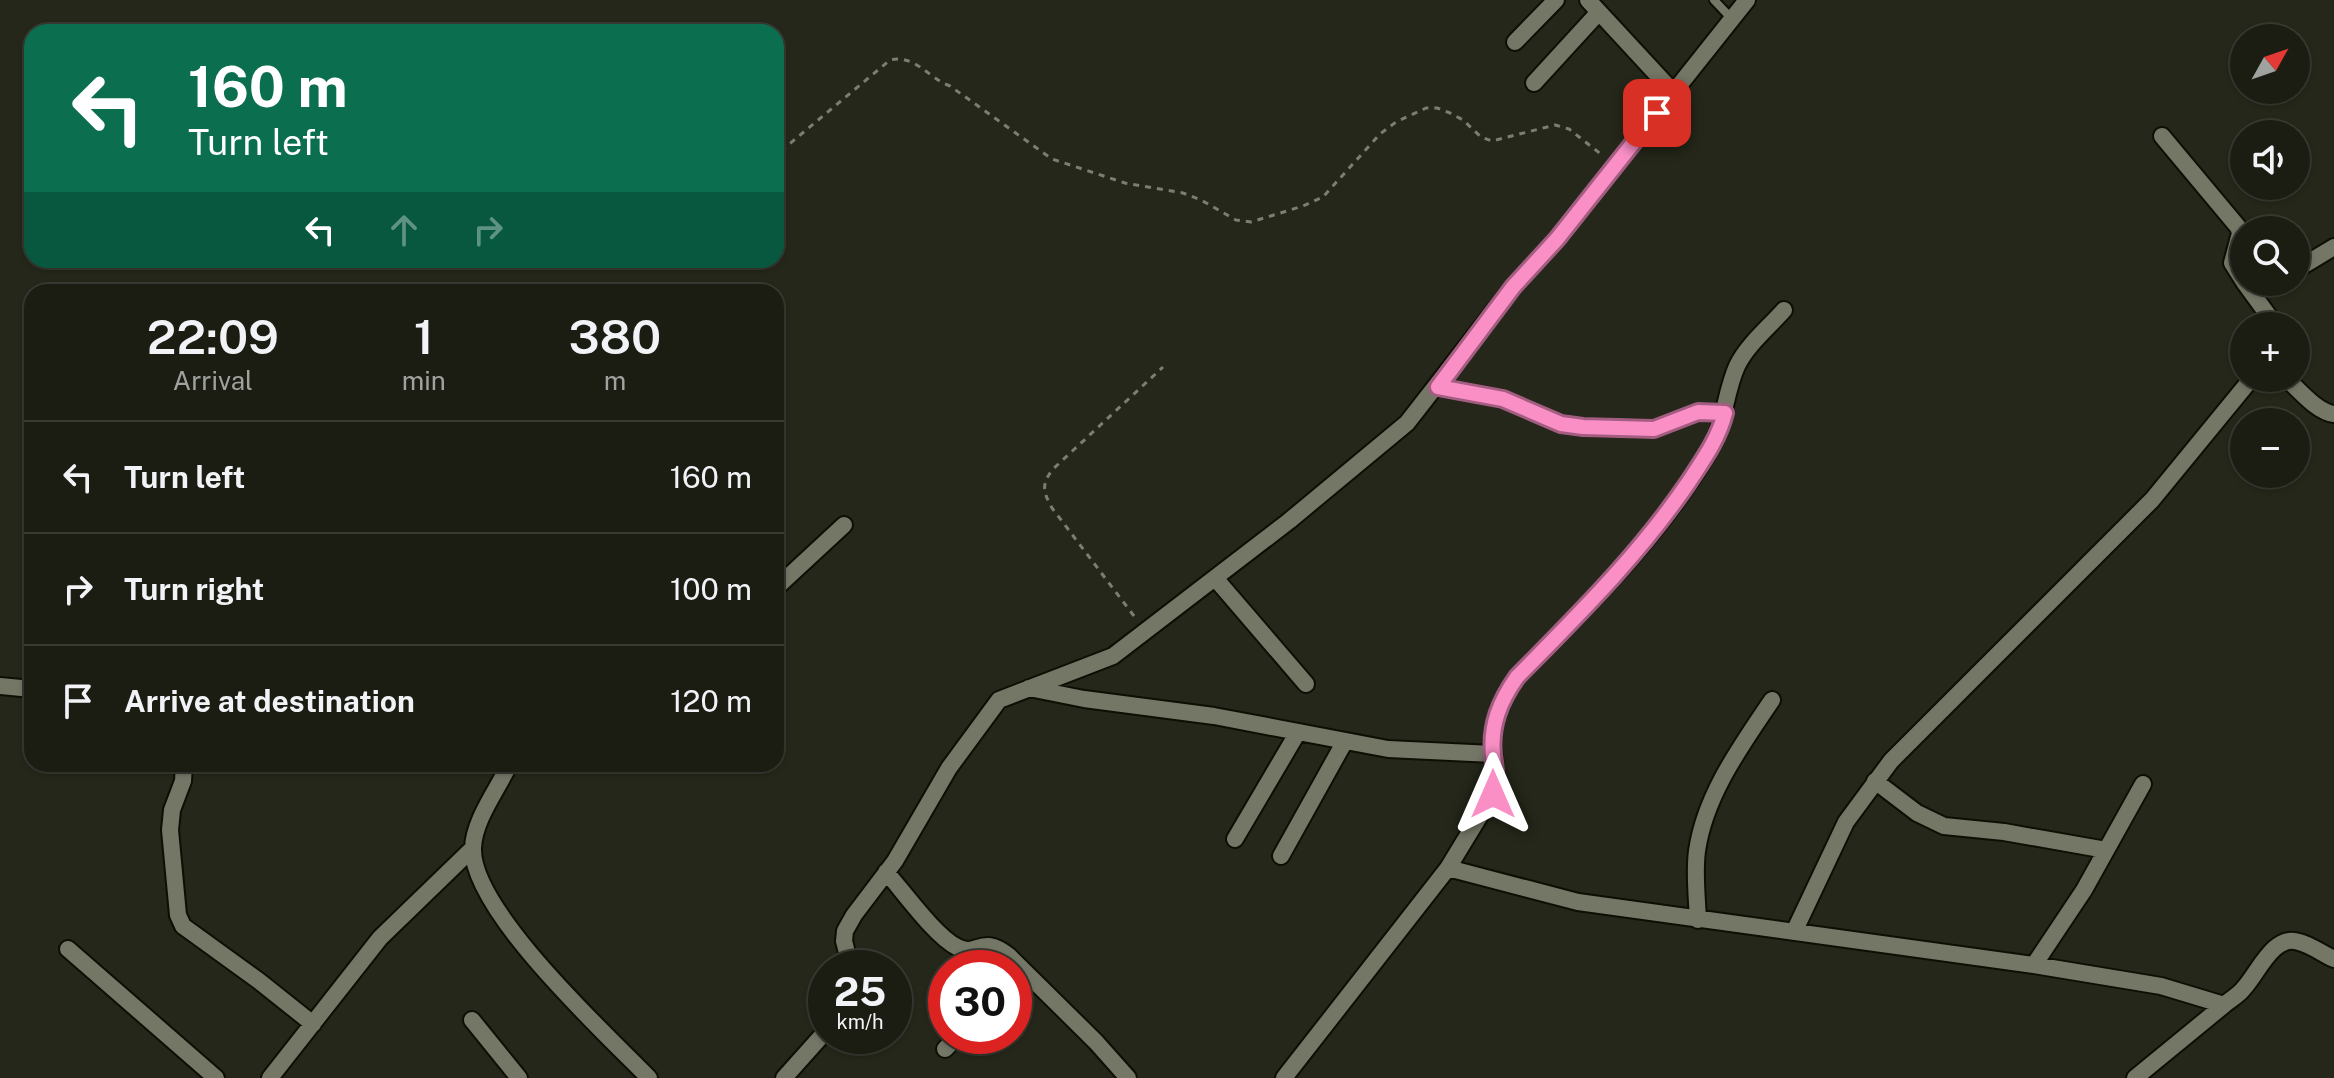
<!DOCTYPE html>
<meta charset="utf-8">
<style>
body{margin:0;font-family:"Public Sans",sans-serif;background:#282a21;color:#f1f3f6;height:100vh;display:flex;flex-direction:column;font-size:30px;white-space:nowrap}
*{box-sizing:border-box;margin:0}
p{font-size:26px;color:#a0a2a0}
.icon{flex:none;width:44px;height:44px;fill:none;stroke:currentColor;stroke-width:2;stroke-linecap:round;stroke-linejoin:round}
.map{position:relative;flex:1;overflow:hidden}
.panel{position:absolute;left:24px;top:284px;width:760px;height:488px;display:flex;flex-direction:column;background:#1b1d13;border-radius:24px;box-shadow:0 2px 6px #0004,0 0 0 2px #393b33}
.panel>*{flex:none}
.top-card{position:absolute;left:24px;top:24px;width:760px;height:244px;border-radius:24px;box-shadow:0 2px 6px #0004,0 0 0 2px #393b33;background:#0b6e4f;color:#fff;overflow:hidden}
.needle{width:52px;rotate:50deg}
.tools{position:absolute;left:2230px;top:24px;display:grid;gap:16px}
.tools a{display:grid;place-items:center;width:80px;height:80px;border-radius:50%;background:#1b1d13;box-shadow:0 2px 6px #0004,0 0 0 2px #393b33;font-size:40px}
.speed{position:absolute;left:808px;top:950px;display:flex;gap:16px;font-size:40px;font-weight:700;text-align:center}
.speed>*{display:grid;place-content:center;width:104px;height:104px;border-radius:50%;background:#1b1d13;box-shadow:0 2px 6px #0004,0 0 0 2px #393b33;line-height:1}
.speed small{font-size:20px;font-weight:400}
.speed .limit{border:12px solid #d22;background:#fff;color:#111}
.pin{position:absolute;display:grid;place-items:center;width:68px;height:68px;color:#fff;margin:-34px;border-radius:16px;box-shadow:0 4px 12px #0006}
.me{position:absolute;width:88px;margin:-44px;rotate:0deg;stroke-linejoin:round;filter:drop-shadow(0 0 6px #0008)}
.turn{display:flex;align-items:center;gap:28px;height:168px;padding:0 32px;font-size:36px}
.turn .icon{width:104px;height:104px;stroke-width:2.5}
.turn b{display:block;font-size:56px;line-height:68px}
.lanes{display:flex;align-items:center;height:76px;padding:0 32px;background:#0003;justify-content:center;gap:40px;direction:ltr}
.lanes .off{opacity:.35}
.eta{display:flex;justify-content:space-evenly;align-items:center;height:136px;text-align:center}
.eta b{font-size:48px;font-weight:600;line-height:56px}
ul{padding:0;list-style:none}
li{display:flex;align-items:center;gap:24px;height:112px;padding:0 32px;border-top:2px solid #393b33}
li div{flex:1}
li b{display:block;font-size:30px}
li em{font-style:normal}
.map>svg:first-child{display:block}
.lines{fill:none;stroke-linecap:round;stroke-linejoin:round}
.service-casing{stroke:#0e0f04;stroke-width:12}
.minor-casing{stroke:#0e0f04;stroke-width:20}
.path{stroke:#7b7e72;stroke-width:3;stroke-dasharray:6 6;stroke-linecap:butt}
.service{stroke:#747666;stroke-width:8}
.minor{stroke:#747666;stroke-width:16}
.route-casing{stroke:#a25d81;stroke-width:20}
.route{stroke:#fa8fc6;stroke-width:14}
</style>
<div class="map">
<svg width="2334" height="1078" viewBox="0 0 2334 1078">
<rect width="100%" height="100%" fill="#242719"/>
<g class="lines">
<!-- service casing -->
<g class="service-casing">
<path id="service" d="M1714,0L1732,19"/>
</g>
<!-- minor casing -->
<g class="minor-casing">
<path id="minor" d="M1588,0L1674,93
M1515,42L1556,0
M1534,83L1599,12
M2162,136L2238,227L2240,233L2232,263L2244,282
M2296,270L2334,247
M2244,282L2276,326
M2286,378C2299,390 2317,412 2334,414
M1438,387L1503,399L1561,424L1583,427L1654,429L1698,412L1725,413
M1215,578L1306,684
M776,588L844,525
M0,686L32,689
M1029,688L1084,699L1214,716L1388,749L1493,754
M184,764L183,781L172,810L170,830L178,915L183,926L259,981L313,1024
M506,764L507,769C495,793 474,821 473,848C471,910 605,1033 649,1078
M1875,781L1917,813L1944,826L2004,832L2106,850
M1235,839L1298,732
M1281,856L1345,741
M1448,868L1493,794C1498,778 1494,765 1493,749C1491,721 1502,699 1517,677C1586,607 1658,538 1708,453C1725,426 1724,395 1737,366C1747,345 1769,327 1784,310
M886,872C904,892 935,936 957,947C978,958 981,933 1009,956L1096,1042L1128,1078
M1698,920C1697,897 1694,873 1697,851C1705,795 1741,746 1772,700
M1794,932L1846,822L1891,761L2152,500L2252,378
M68,949L216,1078
M2034,965L2084,890L2143,784
M851,968L844,941L845,931L854,915L895,861L949,768L999,700L1113,656L1289,521L1407,423L1513,287L1557,239L1747,0
M472,1020L519,1078
M945,1049L958,1036
M270,1078L380,938L473,848
M784,1078L826,1031
M1284,1078L1448,868L1578,902L2034,965L2161,986L2224,1005C2231,999 2239,995 2244,988C2258,973 2274,933 2299,942C2311,945 2323,954 2334,959
M2135,1078L2224,1005"/>
</g>
<!-- path -->
<path class="path" d="M781,151L890,60C915,54 928,78 950,86L1052,159L1125,183L1183,193L1201,200L1236,220L1251,222L1303,206L1323,197L1380,134L1396,122L1426,108H1437L1450,113L1463,120L1481,137L1492,141L1555,125L1569,129L1602,155
M1134,616L1052,508C1043,492 1041,484 1053,469L1163,367"/>
<!-- service -->
<use href="#service" class="service"/>
<!-- minor -->
<use href="#minor" class="minor"/>
</g>
<g class="lines">
<!-- route casing -->
<g class="route-casing">
<path id="route" d="M1493,794C1497,780 1495,769 1493,755C1490,725 1500,701 1517,677C1578,615 1639,555 1688,483C1703,460 1718,440 1725,413L1698,412L1654,429L1583,427L1561,424L1503,399L1438,387L1513,287L1557,239L1657,113"/>
</g>
<!-- route -->
<use href="#route" class="route"/>
</g>
</svg>
<div class="tools">
<a><svg class="needle" viewBox="-14 -14 28 28"><path d="M0-13l5 13h-10z" fill="#e53935"/><path d="M0 13l5-13h-10z" fill="#a0a2a0"/></svg></a>
<a><svg class="icon" aria-label="sound" viewBox="0 0 24 24"><path d="M4 9h4l5-4v14l-5-4H4zM17 9q2 3 0 6"/></svg></a>
<a><svg class="icon" aria-label="search" viewBox="0 0 24 24"><circle cx="10" cy="10" r="6"/><path d="M15 15l6 6"/></svg></a>
<a>+</a>
<a>−</a>
</div>
<div class="speed"><div>25<small>km/h</small></div><div class="limit">30</div></div>
<div class="pin" style="left:1657px;top:113px;background:#d93025"><svg class="icon" aria-label="arrive" viewBox="0 0 24 24"><path d="M6 21V4h12l-3 4 3 4H6"/></svg></div>
<svg class="me" style="left:1493px;top:794px" viewBox="-20 -20 40 40"><path d="M0-17L14 15 0 8-14 15z" fill="#fa8fc6" stroke="#fff" stroke-width="4"/></svg>
<div class="top-card">
<div class="turn"><svg class="icon" aria-label="left" viewBox="0 0 24 24"><path d="M17 20v-9H6M10 6l-5 5 5 5"/></svg><div><b>160 m</b>Turn left</div></div>
<div class="lanes"><svg class="icon" aria-label="left" viewBox="0 0 24 24"><path d="M17 20v-9H6M10 6l-5 5 5 5"/></svg><svg class="icon off" aria-label="ahead" viewBox="0 0 24 24"><path d="M12 20V5M6 11l6-6 6 6"/></svg><svg class="icon off" aria-label="right" viewBox="0 0 24 24"><path d="M7 20v-9h11M14 6l5 5-5 5"/></svg></div>
</div>
<section class="panel">
<div class="eta">
<div><b>22:09</b><p>Arrival</p></div>
<div><b>1</b><p>min</p></div>
<div><b>380</b><p>m</p></div>
</div>
<ul>
<li><svg class="icon" aria-label="left" viewBox="0 0 24 24"><path d="M17 20v-9H6M10 6l-5 5 5 5"/></svg><div><b>Turn left</b></div><em>160 m</em></li>
<li><svg class="icon" aria-label="right" viewBox="0 0 24 24"><path d="M7 20v-9h11M14 6l5 5-5 5"/></svg><div><b>Turn right</b></div><em>100 m</em></li>
<li><svg class="icon" aria-label="arrive" viewBox="0 0 24 24"><path d="M6 21V4h12l-3 4 3 4H6"/></svg><div><b>Arrive at destination</b></div><em>120 m</em></li>
</ul>
</section>
</div>
